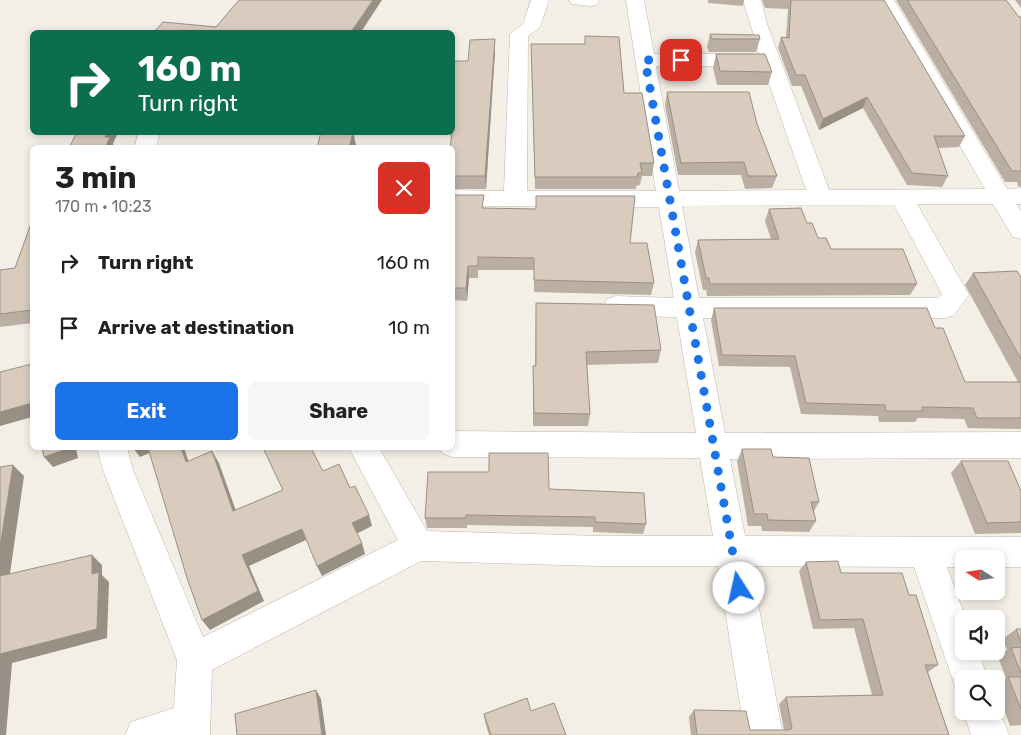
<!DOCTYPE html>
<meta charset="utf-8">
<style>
body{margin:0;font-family:Rubik,sans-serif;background:#f6f6f6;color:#202124;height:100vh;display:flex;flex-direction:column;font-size:19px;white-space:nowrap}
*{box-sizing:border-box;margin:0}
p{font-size:16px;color:#757577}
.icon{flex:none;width:28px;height:28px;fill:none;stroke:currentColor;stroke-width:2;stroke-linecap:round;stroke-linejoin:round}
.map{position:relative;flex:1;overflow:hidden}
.side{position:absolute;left:30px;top:145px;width:425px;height:305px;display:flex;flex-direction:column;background:#fff;border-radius:8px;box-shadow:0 2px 8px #0003}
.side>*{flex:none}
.guide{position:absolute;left:30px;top:30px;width:425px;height:105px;border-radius:8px;box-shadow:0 2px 8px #0003;background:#0b6e4f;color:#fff;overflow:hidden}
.needle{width:32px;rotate:282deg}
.controls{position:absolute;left:955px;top:550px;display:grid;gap:10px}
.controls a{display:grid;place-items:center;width:50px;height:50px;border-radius:8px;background:#fff;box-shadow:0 2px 8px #0003;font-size:25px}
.pin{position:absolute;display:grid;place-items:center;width:42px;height:42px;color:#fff;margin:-21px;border-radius:10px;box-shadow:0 2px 8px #0006}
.me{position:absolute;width:55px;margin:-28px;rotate:350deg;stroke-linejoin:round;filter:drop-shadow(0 0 4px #0008)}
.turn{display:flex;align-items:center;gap:18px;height:105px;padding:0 25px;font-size:22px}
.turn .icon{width:65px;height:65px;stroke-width:2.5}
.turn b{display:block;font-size:35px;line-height:42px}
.round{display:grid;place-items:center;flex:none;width:52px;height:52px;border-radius:8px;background:#f6f6f6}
.summary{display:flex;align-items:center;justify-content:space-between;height:85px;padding:0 25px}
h1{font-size:30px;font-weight:700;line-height:38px}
.action{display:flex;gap:10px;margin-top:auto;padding:10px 25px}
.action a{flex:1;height:58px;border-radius:8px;background:#1a73e8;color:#fff;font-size:20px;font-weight:700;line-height:58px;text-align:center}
.action a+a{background:#f6f6f6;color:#202124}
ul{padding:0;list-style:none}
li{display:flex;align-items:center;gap:15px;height:65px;padding:0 25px}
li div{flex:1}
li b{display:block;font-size:19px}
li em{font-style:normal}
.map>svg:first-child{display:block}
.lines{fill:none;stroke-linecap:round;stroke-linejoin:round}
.minor-casing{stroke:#c0b6a8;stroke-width:1}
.minor{fill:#fff;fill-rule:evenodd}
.wall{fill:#bbafa3}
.shaded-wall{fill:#988f85}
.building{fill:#d9ccbe;stroke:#988f85}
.route{stroke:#1a73e8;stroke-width:9;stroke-dasharray:0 16.2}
</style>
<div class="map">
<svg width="1021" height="735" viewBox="0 0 1021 735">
<rect width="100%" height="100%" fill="#f4efe6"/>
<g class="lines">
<!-- minor casing -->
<g class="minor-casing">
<path id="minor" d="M531,0H549L540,27L528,36L527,191H656L626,0H644L654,54H752L759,56L761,59L743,0H761L767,24L829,190L985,189L876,0H894L1007,189L1021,188V204H1016L1021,211V239L1013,237L993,204H917L969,295L954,315L945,318H703L725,433L1021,432V458L730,459L745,536L1021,537V567H996V559H964V567H947L966,619H964V651H978L988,679H964V694L957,692L914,567L751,566L783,735H745L718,566H600L421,561L212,670L210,735H125L131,722L174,708L177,660L103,470L97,448H127L133,470L203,637L398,540L349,448H379L427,531L600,536H713L700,458L452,457L442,453L439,448H452V431L696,433L677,317L616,316L607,313L603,306L607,299L616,296L674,298L659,207L452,206V190L504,191L510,34L523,24ZM761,60L806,190L679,191L656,66H752L759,64ZM894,205L942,294L938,298H699L682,206Z
M569,0H598L599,1L596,5L590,6L572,4Z
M139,132H160L156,148H134Z
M996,703L1009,735H971L963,711L964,708V711H996Z"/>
</g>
<!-- minor -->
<use href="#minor" class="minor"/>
</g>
<!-- wall -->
<path class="wall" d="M708,0H744L743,6L708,3Z
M762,0H884L965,136L959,147L938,148L948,176L942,187L907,185L863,108L819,130L801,86H792L778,48L781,37H786L788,9L765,8Z
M896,0H1006L1019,17H1021V187L1018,186L1017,182H1005Z
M1015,0H1021V8Z
M710,34L760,39L756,52H709L707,47Z
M585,36L624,93L654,163L652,176H642L640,185L636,186V189H535L531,44H585Z
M495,51L486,189H452V148L450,132H452V61H468Z
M716,54L772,72L768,85H717L713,68Z
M667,92L757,124L777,176L772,188L745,189L741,175H678L665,105Z
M452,195L484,208L536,209V196L630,243L654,283L651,295L534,292V270H478V278H469L467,301L452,300Z
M769,209L807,223L818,238L831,249L917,284L910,295L707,296L706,290H703L695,252L698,240L771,239L765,221Z
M32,221V323L0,327V270L15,268Z
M973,273L1021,278V429L968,428L964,419L918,418L915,422H879L878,416L801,414L790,367L719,366L711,320L714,308L935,328L965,382H1018L965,285Z
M536,303L661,350L658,363L586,365L590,414L588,426H533V366H535Z
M742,449L773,457L819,502L814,511L816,521L809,532L762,531L761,526H748L737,461Z
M961,461L1021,491V533L975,534L951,473Z
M549,489L646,524L643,534L593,532V527L467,525V528H427L425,518Z
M806,562L909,595L938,665L928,672L949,735H691L689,717L694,710L750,730H784L779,704L786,697L872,695L854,628L813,629L799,571Z
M1016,629H1021V725L1010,726L996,688V684L1006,678L998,657L1007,650L1003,639Z
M531,711L566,735H489L485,722L484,714Z"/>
<!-- shaded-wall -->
<path class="shaded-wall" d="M373,0H382L361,32H351Z
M495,39V51L486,189L485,176Z
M867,97L863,108L819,130L823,119Z
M108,132H118L113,144L115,148H105V137Z
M353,132L356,145L355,148H349Z
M468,266L469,278L467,301L466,288Z
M32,403V417L0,426V412Z
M70,448H76L78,458L53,467L44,457Z
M133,448H151L154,451L140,457Z
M181,448H184L193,474L186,462Z
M212,451L219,463L240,522L233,511Z
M13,465L24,476L8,587L0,581V547Z
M369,515L372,526L356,534L352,523Z
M302,529L306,540L249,566L264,601L210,630L202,620L242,555Z
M362,543L365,554L322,576L317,566Z
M92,555L102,565V575L109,582L107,638L12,663L6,735H0V654L92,574Z
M316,690L321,699L326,735H322Z"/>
<!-- building -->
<path class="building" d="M239,0H373L351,32H154L163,22L216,27Z
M791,0H884L965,136H934L948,176L912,173L867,97L823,119L805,75H796L781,37L789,38Z
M907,0H1006L1019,17H1021V171H1012Z
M710,34L759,35L760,39H712Z
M585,36L619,37L624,93H642L654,163H640L642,173H638L637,177H535L531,44H585Z
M495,39L485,176H452V148H450L453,127L452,61H468L470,40Z
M716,54H765L772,72L720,71Z
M667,92H749L757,124L777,176H748L744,162L681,163Z
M77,132H108L105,137H110L105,148H69Z
M321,132H353L349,148H317Z
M452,195H484L482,208L536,209V196H635L630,243H647L654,283L534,280V258L478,257V266H468L466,288H452Z
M801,208L807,223H812L818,238H826L831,249H903L917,284H710L709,278H706L698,240L779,239L769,209Z
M32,221V310L0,314V270L15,268Z
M1017,271L1021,278V359L973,273Z
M536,303L654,305L661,350L586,352L590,414L534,413L533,366H536Z
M714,308H927L935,328H943L965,382H1021V418H977L973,408L922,407L923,411H886L885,405L806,403L795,356L722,355Z
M32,364V403L0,412V372Z
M42,448H70L44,457Z
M148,448H181L186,462L212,451L233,511L283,490L263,448H311L323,471L339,464L350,488L355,486L369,515L352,523L362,543L317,566L302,529L242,555L258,591L202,620L187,578Z
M742,449H771L773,457L809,458L819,502H811L816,521L768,520L767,514H754Z
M489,453H548L549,489L644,493L646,524L595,522V517L466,515V518H425L428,472H489Z
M961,461H1008L1021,491V522L987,523Z
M13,465L0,547V467Z
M92,555V574L99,572L97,629L0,654V576Z
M838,561L841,573H902L909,595H916L938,665H925L949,735H697L694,710L746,711L750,730H790L792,728L786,697L883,695L863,619L820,620L806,562Z
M1016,629H1021V643Z
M1021,647V673L1011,648Z
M1008,677H1021V709Z
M316,690L322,735H237L235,714Z
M527,698L531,711L554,703L566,735H491L484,714Z"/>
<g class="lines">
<!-- route -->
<path class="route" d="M681,60H645L739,588"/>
</g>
</svg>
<div class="controls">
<a><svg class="needle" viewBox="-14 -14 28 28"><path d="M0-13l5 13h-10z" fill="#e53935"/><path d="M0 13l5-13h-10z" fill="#757577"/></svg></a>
<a><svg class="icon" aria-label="sound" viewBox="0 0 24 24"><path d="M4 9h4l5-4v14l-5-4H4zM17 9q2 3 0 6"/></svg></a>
<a><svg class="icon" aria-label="search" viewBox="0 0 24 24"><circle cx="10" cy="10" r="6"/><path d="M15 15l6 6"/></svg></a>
</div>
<div class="pin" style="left:681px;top:60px;background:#d93025"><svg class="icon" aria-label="arrive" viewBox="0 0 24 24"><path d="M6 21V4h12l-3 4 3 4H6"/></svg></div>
<svg class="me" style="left:739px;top:588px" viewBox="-20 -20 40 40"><circle r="19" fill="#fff"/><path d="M0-13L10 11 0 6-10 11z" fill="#1a73e8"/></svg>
<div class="guide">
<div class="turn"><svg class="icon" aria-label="right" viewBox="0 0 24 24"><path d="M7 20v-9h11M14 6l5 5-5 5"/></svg><div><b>160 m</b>Turn right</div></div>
</div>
<section class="side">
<div class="summary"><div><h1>3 min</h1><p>170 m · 10:23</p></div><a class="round" style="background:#d93025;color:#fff"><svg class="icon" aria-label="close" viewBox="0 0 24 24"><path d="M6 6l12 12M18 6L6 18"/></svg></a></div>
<ul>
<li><svg class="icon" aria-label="right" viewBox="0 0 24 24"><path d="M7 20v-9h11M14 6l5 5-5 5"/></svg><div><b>Turn right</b></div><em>160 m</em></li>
<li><svg class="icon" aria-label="arrive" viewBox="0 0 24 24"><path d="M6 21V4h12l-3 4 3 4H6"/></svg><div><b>Arrive at destination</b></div><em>10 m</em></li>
</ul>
<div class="action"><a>Exit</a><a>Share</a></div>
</section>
</div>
